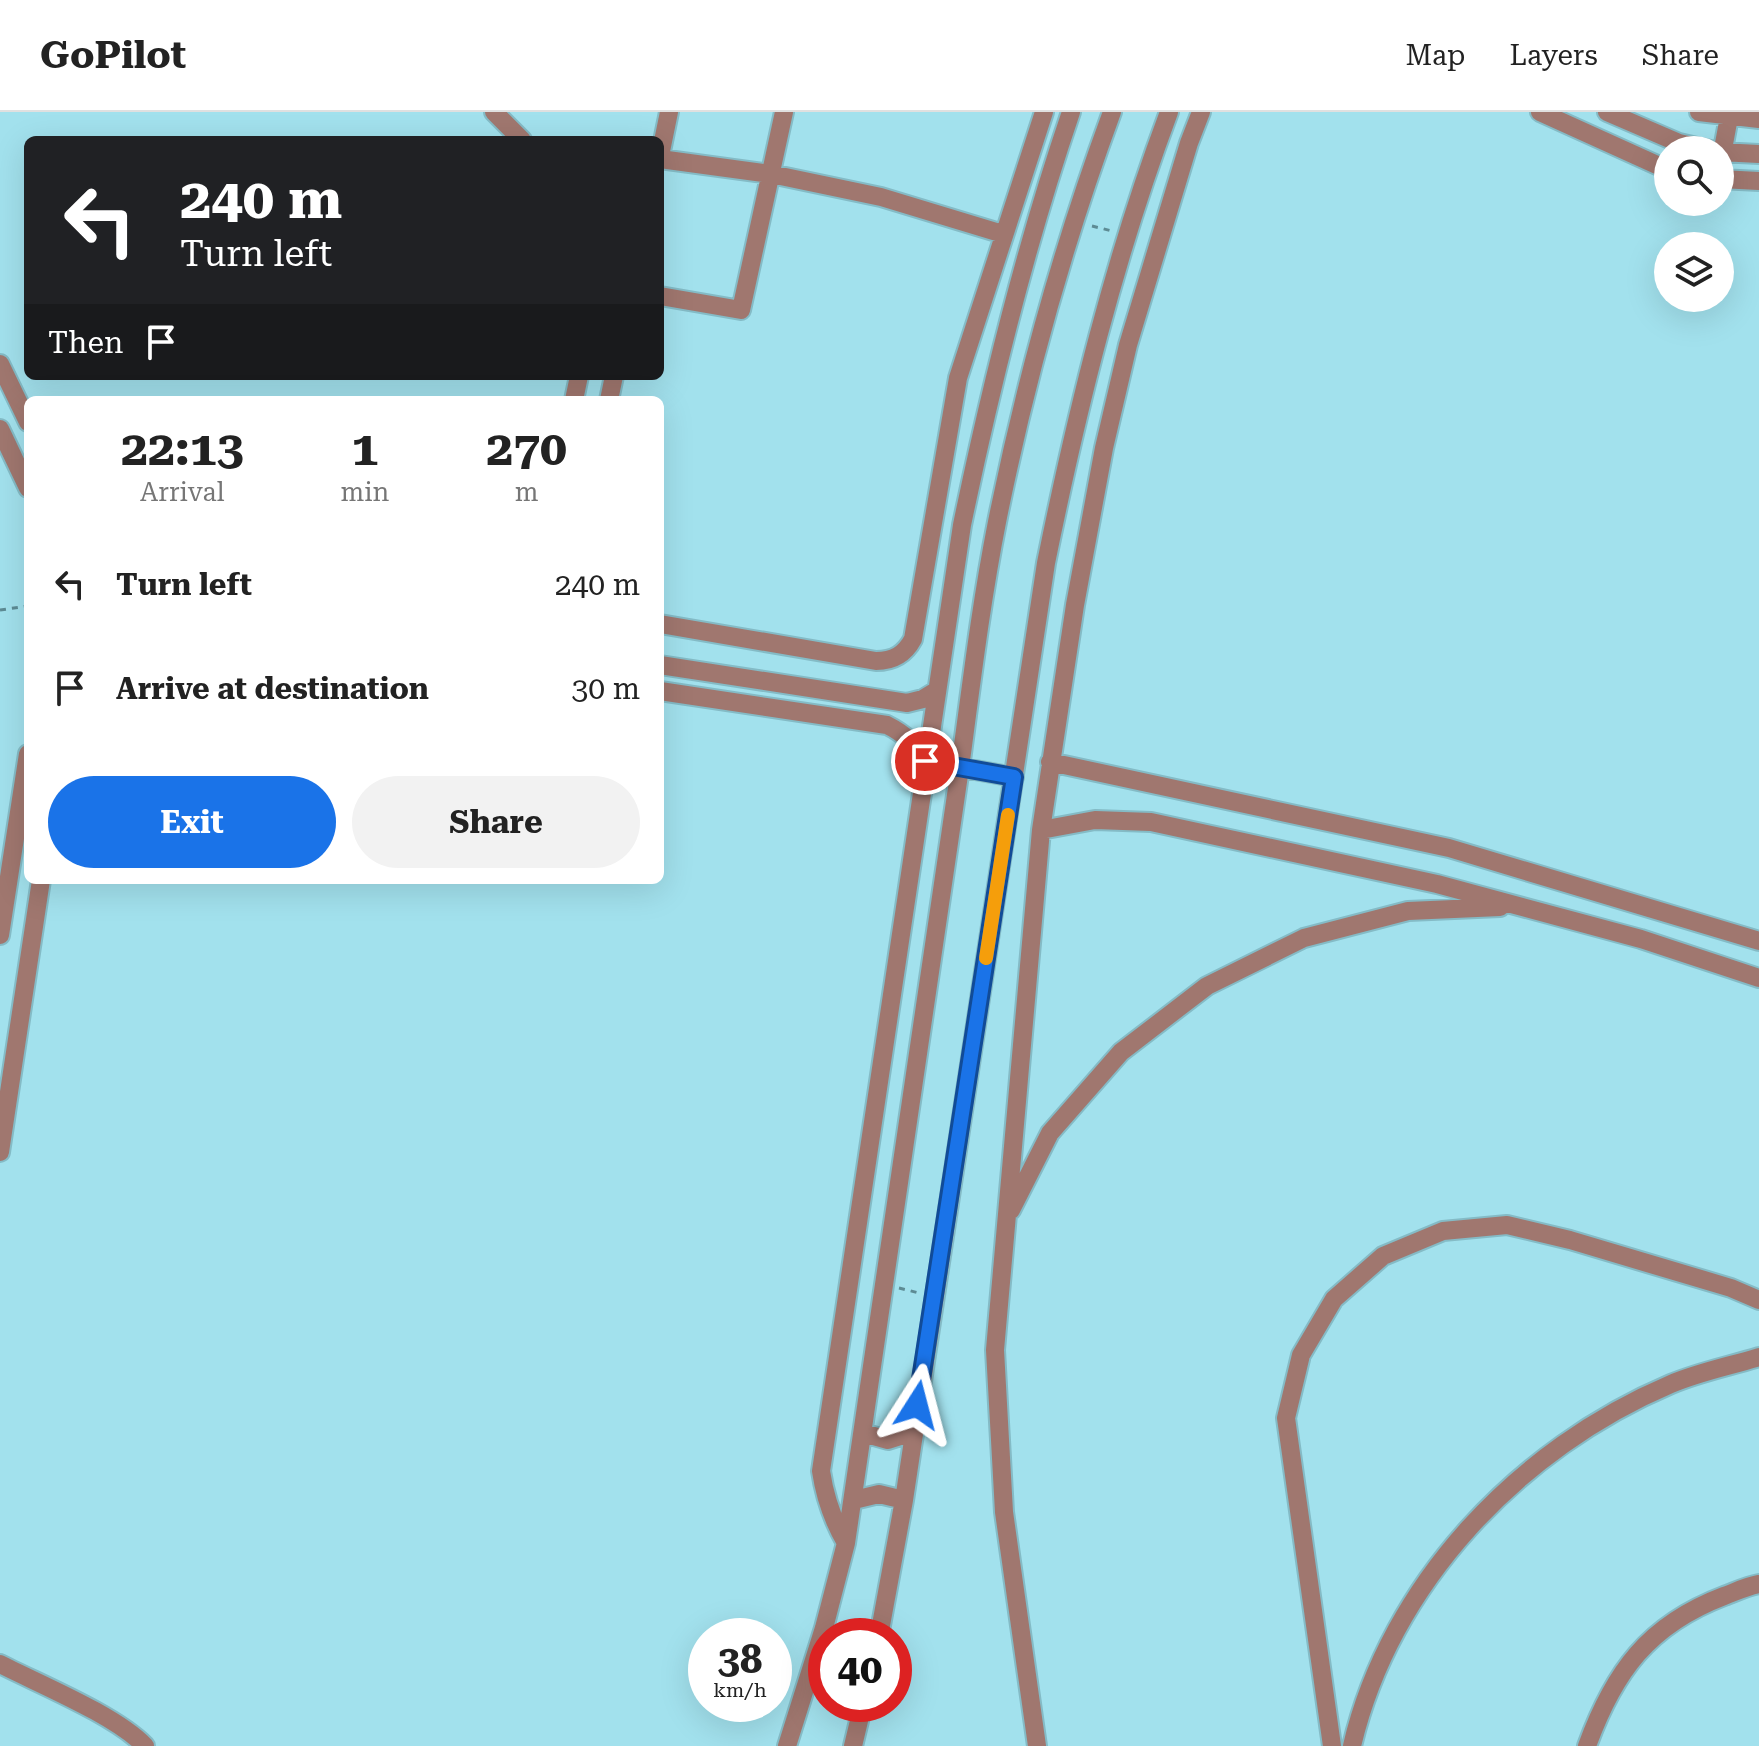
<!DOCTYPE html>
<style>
body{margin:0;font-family:"Roboto Serif",serif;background:#f2f2f2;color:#222;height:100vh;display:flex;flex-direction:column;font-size:30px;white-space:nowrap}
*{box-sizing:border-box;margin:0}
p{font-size:26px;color:#767676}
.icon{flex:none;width:44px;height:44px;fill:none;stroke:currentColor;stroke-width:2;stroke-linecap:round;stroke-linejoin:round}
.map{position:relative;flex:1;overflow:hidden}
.drawer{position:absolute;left:24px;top:284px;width:640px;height:488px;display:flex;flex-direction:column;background:#fff;border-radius:12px;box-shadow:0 8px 32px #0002}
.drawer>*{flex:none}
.banner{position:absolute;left:24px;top:24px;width:640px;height:244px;border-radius:12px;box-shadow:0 8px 32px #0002;background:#202124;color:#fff;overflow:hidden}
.fabs{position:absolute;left:1654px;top:24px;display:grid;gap:16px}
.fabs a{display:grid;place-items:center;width:80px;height:80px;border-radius:50%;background:#fff;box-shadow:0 8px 32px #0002;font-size:40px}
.speed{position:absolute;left:688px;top:1506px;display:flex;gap:16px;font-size:40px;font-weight:700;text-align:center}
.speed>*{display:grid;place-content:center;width:104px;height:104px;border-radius:50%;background:#fff;box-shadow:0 8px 32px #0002;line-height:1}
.speed small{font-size:20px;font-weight:400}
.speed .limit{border:12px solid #d22;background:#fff;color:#111}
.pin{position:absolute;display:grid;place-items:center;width:68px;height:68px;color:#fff;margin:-34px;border:4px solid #fff;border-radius:50%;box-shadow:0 2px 8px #0007}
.me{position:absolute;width:88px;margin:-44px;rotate:9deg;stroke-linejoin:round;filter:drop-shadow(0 0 6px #0008)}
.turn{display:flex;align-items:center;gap:28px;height:168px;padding:0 24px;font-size:36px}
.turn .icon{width:104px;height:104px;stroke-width:2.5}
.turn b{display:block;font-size:56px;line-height:68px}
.then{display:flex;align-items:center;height:76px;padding:0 24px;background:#0003;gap:16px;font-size:30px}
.eta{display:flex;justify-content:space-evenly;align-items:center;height:136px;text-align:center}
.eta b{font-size:48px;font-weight:700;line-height:56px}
.cta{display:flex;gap:16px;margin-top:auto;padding:16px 24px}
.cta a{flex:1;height:92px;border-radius:48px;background:#1a73e8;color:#fff;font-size:32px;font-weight:700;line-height:92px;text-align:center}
.cta a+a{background:#f2f2f2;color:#222}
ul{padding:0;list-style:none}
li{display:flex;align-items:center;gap:24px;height:104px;padding:0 24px}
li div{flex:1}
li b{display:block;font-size:30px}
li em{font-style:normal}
header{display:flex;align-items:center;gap:48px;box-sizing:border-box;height:112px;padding:0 40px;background:#fff;border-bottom:2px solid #e0e0e0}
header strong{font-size:38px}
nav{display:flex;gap:44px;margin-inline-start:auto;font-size:28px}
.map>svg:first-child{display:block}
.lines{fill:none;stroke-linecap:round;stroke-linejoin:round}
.minor-casing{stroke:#84bbc6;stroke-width:22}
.path{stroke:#5d8b94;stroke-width:3;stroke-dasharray:6 6;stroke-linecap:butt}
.minor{stroke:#a0776f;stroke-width:18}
.route-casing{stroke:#114b97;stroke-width:20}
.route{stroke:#1a73e8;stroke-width:14}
.slow{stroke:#f59e0b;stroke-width:14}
</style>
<header>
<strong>GoPilot</strong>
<nav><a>Map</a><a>Layers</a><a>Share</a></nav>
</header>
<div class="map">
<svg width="1759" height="1634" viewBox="0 0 1759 1634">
<rect width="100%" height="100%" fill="#a2e1ed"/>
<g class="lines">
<!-- minor casing -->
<g class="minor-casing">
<path id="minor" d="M494,0L522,28
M1540,0L1668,58
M1607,0L1679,31L1710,38
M1699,0L1759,7
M1720,40L1759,42
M660,44L669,0
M660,47L771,62L881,85L1003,122
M1720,53L1729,5
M1720,67L1759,69
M660,184L741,198L784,0
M0,252L28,310
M574,288L579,264
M609,288L614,264
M0,317L28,376
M660,512L876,549C894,549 905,542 913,527L958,266L1044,0
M660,553L907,591L923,587L936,579
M660,579L887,613C905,622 915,632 925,649L1014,665
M1050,650L1449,736L1759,829
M1041,718L1095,708L1151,710L1437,772L1641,827L1759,866
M0,823L28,642
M0,1040L41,768
M1011,1098L1050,1021L1121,940L1207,874L1304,826L1408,799L1500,795
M863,1321L888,1328L913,1320
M854,1388L879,1382L904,1388
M846,1431C832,1407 825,1386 821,1359L962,413C991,273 1025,135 1071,0
M879,1524L904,1388L1046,451C1077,298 1114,147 1169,0
M0,1552C41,1573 115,1603 145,1634
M787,1634L824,1516L846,1431L960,656C971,574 981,491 997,410C1025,270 1063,133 1112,0
M853,1634L863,1592
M1037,1634L1004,1400L995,1238L1041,718L1075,493L1104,336L1128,233L1189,31L1201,0
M1332,1634L1286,1306L1301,1243L1334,1187L1383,1144L1443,1119L1507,1113L1570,1128L1731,1176L1759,1188
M1352,1634C1390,1471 1520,1336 1671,1272C1699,1260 1730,1254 1759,1245
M1587,1634C1614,1560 1648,1513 1724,1484C1735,1480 1747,1474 1759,1472"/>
</g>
<!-- path -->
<path class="path" d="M1092,114L1112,119
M0,498L28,494
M899,1176L919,1181"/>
<!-- minor -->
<use href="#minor" class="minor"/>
</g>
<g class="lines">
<!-- route casing -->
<g class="route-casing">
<path id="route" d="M917,1293L1014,665L925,649"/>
</g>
<!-- route -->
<use href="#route" class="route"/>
<!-- slow -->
<path class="slow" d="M986,846L1008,703"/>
</g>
</svg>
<div class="fabs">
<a><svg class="icon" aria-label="search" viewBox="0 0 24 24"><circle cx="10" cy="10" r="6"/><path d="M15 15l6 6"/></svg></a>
<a><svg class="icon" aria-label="layers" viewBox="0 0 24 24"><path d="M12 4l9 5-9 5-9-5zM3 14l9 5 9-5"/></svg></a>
</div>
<div class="speed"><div>38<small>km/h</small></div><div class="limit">40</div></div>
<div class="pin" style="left:925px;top:649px;background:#d93025"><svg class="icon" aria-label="arrive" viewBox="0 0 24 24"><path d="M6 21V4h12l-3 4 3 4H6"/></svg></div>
<svg class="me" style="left:917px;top:1293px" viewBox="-20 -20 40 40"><path d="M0-17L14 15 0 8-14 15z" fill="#1a73e8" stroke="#fff" stroke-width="4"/></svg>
<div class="banner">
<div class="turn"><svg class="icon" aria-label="left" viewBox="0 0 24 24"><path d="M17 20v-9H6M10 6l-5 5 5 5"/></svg><div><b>240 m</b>Turn left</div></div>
<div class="then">Then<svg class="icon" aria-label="arrive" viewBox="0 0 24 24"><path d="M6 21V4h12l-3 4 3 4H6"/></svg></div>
</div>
<section class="drawer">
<div class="eta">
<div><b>22:13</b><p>Arrival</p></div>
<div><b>1</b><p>min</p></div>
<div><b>270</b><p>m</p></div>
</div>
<ul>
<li><svg class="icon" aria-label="left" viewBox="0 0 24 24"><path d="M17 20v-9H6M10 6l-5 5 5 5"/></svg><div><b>Turn left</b></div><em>240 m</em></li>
<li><svg class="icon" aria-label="arrive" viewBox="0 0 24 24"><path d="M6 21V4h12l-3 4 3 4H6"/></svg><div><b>Arrive at destination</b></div><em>30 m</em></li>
</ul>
<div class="cta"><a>Exit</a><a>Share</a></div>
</section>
</div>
